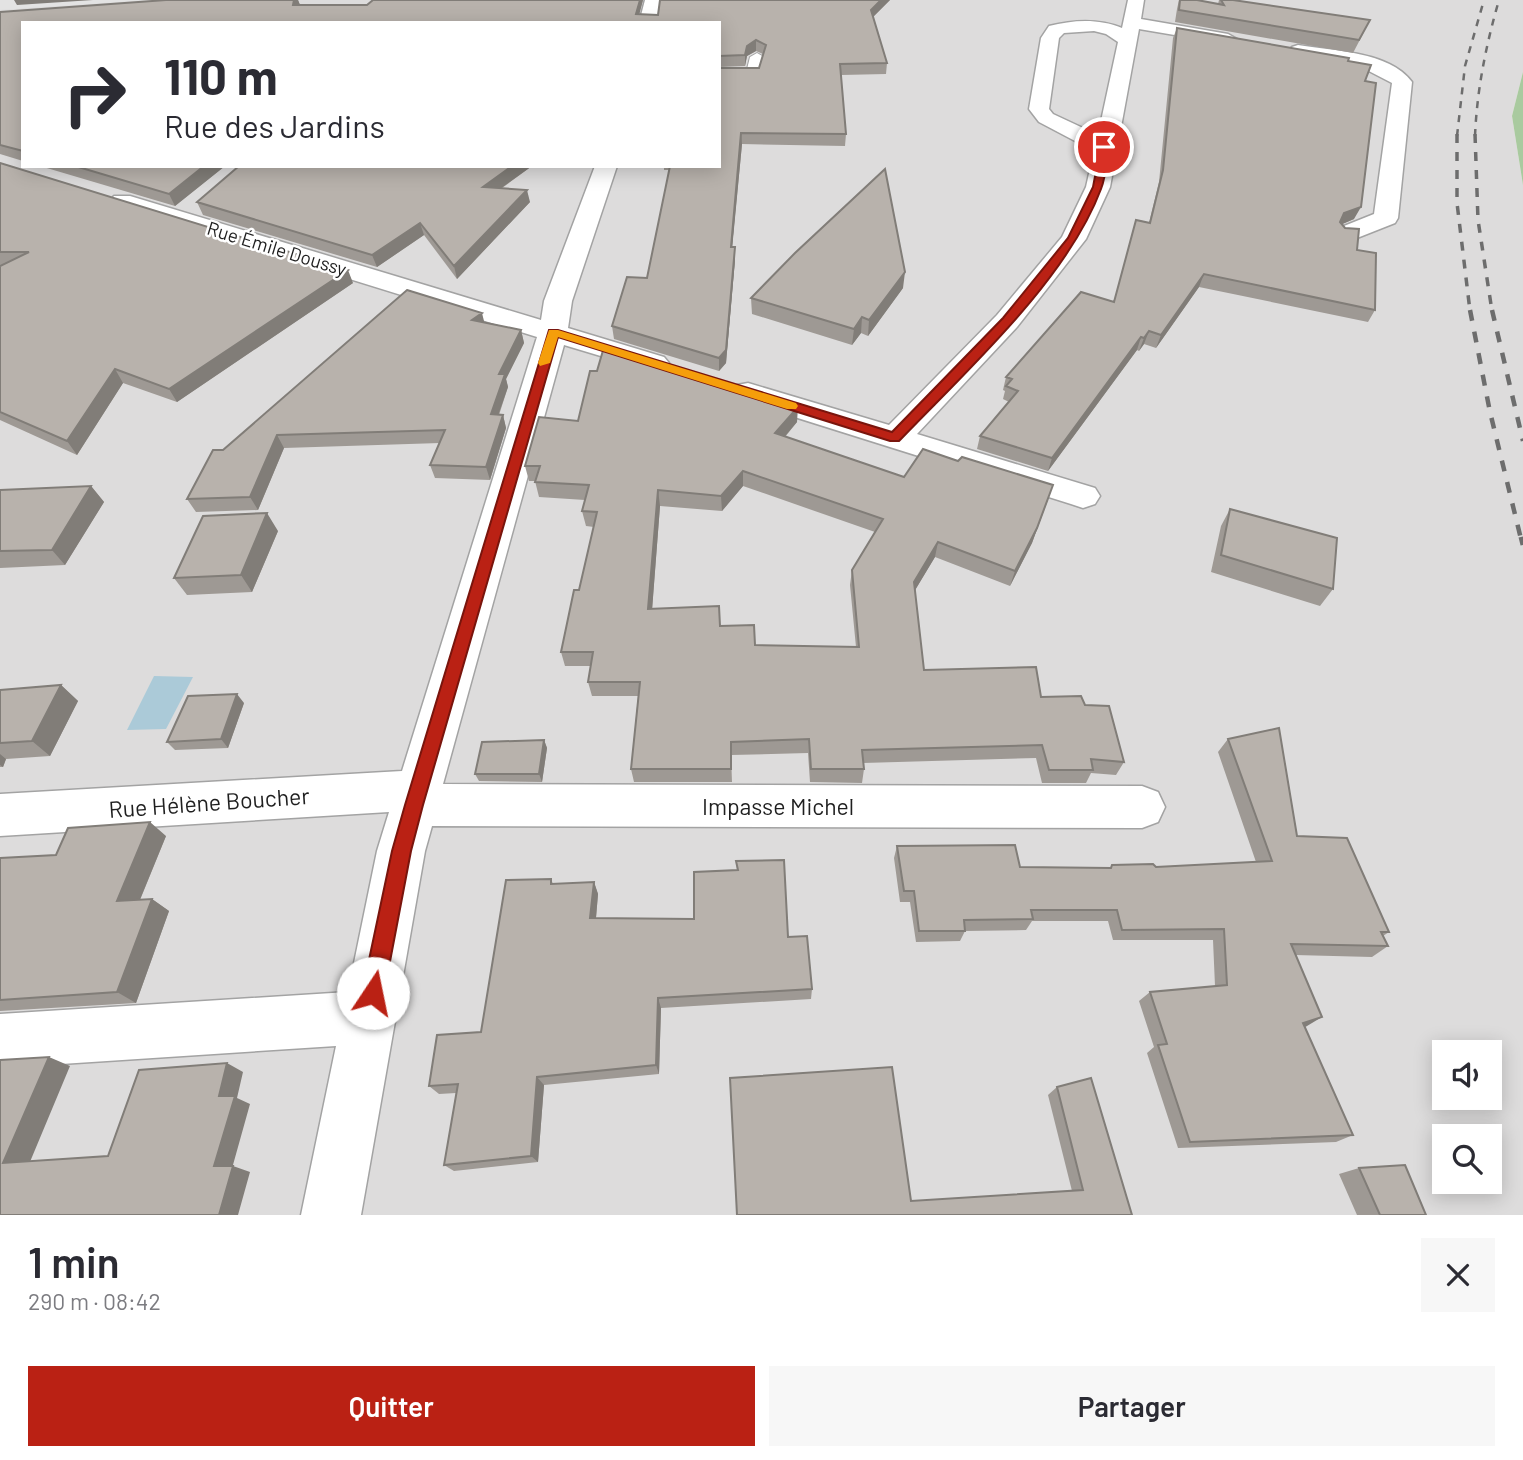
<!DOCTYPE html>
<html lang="fr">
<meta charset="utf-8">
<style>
body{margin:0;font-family:Barlow,sans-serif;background:#f7f7f7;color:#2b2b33;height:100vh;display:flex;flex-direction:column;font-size:26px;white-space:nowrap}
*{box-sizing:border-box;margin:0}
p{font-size:23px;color:#7c7c81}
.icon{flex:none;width:38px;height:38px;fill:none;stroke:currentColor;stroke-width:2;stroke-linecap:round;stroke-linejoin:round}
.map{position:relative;height:1215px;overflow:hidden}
.panel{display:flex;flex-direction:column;background:#fff;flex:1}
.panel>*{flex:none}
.hud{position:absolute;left:21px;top:21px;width:700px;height:147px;border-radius:0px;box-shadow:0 4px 18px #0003;background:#fff;color:#2b2b33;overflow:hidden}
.buttons{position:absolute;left:1432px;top:1040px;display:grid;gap:14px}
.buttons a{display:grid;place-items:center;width:70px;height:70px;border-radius:0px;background:#fff;box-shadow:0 4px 18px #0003;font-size:35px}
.pin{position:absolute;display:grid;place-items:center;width:60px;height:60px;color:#fff;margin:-30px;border:4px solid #fff;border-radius:50%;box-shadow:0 2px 7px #0007}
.me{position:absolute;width:77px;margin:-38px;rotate:11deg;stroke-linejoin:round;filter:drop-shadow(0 0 5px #0008)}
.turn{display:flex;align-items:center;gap:24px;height:147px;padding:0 28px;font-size:32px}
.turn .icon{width:91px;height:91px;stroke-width:2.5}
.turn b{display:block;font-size:49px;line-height:60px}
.round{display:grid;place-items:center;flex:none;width:74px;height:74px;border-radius:0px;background:#f7f7f7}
.head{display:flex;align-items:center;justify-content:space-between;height:119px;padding:0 28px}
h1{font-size:42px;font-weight:600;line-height:52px}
.action{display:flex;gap:14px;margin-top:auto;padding:14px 28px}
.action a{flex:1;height:80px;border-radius:0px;background:#ba2114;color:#fff;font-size:28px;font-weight:600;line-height:80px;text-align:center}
.action a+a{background:#f7f7f7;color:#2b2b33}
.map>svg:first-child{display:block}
.residential{fill:#dddcdc;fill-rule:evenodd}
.forest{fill:#a9ca9f}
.parking{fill:#e3e3e3}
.water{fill:#abcad8}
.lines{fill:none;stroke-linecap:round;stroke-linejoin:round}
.lane-casing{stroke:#a3a3a3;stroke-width:2}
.street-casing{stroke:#a3a3a3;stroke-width:3}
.lane{fill:#fff;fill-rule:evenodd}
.street{fill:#fff;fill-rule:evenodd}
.rail-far3{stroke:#6d6d6d;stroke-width:2.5;stroke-dasharray:7 7;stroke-linecap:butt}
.rail-far2{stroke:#6d6d6d;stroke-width:3.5;stroke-dasharray:9 9;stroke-linecap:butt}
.rail-far1{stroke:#6d6d6d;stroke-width:4.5;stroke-dasharray:11 11;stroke-linecap:butt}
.rail{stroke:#6d6d6d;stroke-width:5;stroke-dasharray:15 15;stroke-linecap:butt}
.wall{fill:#9e9994;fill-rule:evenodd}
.shaded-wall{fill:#817d78}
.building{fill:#b8b2ac;stroke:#817d78;stroke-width:2;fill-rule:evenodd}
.route{fill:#ba2114;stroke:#79150d;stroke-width:2}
.slow{fill:#f59e0b}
.labels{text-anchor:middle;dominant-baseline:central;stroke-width:5;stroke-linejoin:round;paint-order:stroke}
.far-street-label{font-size:19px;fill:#1f1f1f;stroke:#fff}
.street-label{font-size:23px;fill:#1f1f1f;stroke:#fff}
</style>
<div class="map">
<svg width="1523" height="1215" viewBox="0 0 1523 1215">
<rect width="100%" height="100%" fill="#efede6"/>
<!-- residential -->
<path class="residential" d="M0,0H1523V72L1512,116L1523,185V1215H0ZM23,23H719V166H23ZM1444,1052H1489V1097H1444ZM1444,1136H1489V1181H1444Z"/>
<!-- forest -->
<path class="forest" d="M1523,72V185L1512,116Z"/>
<!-- parking -->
<path class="parking" d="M0,0H148L0,10Z"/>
<!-- water -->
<path class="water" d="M154,676L193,677L166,729L127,730Z"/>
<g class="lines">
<!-- lane casing -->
<g class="lane-casing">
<path id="lane" d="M757,53L764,57L759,76L719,77V69H747L750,57Z"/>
</g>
<!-- street casing -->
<g class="street-casing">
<path id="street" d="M645,0H661L657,23H639Z
M1128,0H1144L1141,19L1228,34L1237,39L1228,44L1139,29L1110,187L1086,239L1017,327L917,434L1095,488L1100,496L1095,504L1083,508L1071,504L737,399L733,392L737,385L748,383L889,425L997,315L1062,237L1086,187L1094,151L1039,122L1029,109L1041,38L1049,26C1073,20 1098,18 1122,28ZM1094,31L1106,34L1118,42L1098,135L1053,114L1049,109L1059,38L1064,33Z
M1298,45C1333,51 1389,51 1412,82L1398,218L1395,223L1357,238L1348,240L1339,238L1336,233L1339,228L1374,214L1392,83L1361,67L1292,55L1289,51L1292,47Z
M595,166H617L572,301L568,328L664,357L669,363L664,369L654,372L564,345L443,784L1142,786L1158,792L1165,807L1158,822L1142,828L432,826L425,851L361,1215H301L336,1046L0,1068V1014L348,992L377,851L389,812L0,836V794L402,771L537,337L114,206L110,201L114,196H130L541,320L544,301Z"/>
</g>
<!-- lane -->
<use href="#lane" class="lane"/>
<!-- street -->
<use href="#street" class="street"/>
<!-- rail-far3 -->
<path class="rail-far3" d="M1457,136L1465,66L1484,0
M1475,136C1477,89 1486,45 1499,0"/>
<!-- rail-far2 -->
<path class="rail-far2" d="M1457,134V203L1470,311
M1475,134L1478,220L1492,311"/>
<!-- rail-far1 -->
<path class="rail-far1" d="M1470,310L1490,412L1521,539
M1492,310L1523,441"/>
<!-- rail -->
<path class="rail" d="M1521,537L1523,545"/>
</g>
<!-- wall -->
<path class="wall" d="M166,0H298L300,5H367L643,0L639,14L658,15L890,0L873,17L887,63L886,74L841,75L846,134L845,146L742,144L732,247H735V260L726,363L719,371L614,339L612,326L647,278L669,170H664V166H719L759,68L763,54L756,51L747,56L745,66L719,67V23H23V161L0,154V12Z
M1179,0H1197L1218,4L1219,0H1233L1364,32L1353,53L1175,22L1177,9Z
M1177,28L1348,61L1365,81L1354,219L1342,224L1357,250L1375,310L1368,322L1199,287L1156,348L1144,344L1139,351L1137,350L1048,471L977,449L980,436L1009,402L1003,399L1005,391L1003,390L1006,377L1114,302L1136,220L1149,223L1159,182L1173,38Z
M0,163L353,283L177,402L123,383L77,455L0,420V266L3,265H0Z
M40,166H225L175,206Z
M239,166H532L502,188L530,202L457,279L424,235L377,267L203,215L197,202Z
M903,288L868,336L861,333L852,345L752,314L751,298Z
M484,322L521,330L524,343L506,379L508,387L499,415H503L506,428L490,480L435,478L430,465L440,443L284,448L258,510L196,512L187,499L223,450Z
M578,421L797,422L785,437L904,477L1048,500L1032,543L1010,586L935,557L915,590L924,670L1041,697L1085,705L1124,762L1116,775L1091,773L1086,783H1042L1036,758L863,763L864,769L862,783L810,782L808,753L731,755L732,782H634L631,769L638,696H592L588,682L591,666H565L561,652L579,590L594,527L586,526L582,511L585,500L539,497L535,481H529L525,466ZM743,486L875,532L852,570L850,585L856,647L755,645L720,626L652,609L660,506L722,511Z
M91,486L104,502L65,565L0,568V490Z
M1230,509L1333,589L1320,606L1211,572L1221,526Z
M278,531L252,592L187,595L174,578Z
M61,685L78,701L50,756L6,759L3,767H0V690Z
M244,703L228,748L175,750L167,742Z
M1228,739L1297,836L1389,932L1383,936L1388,946L1372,957L1295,955L1307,1026L1305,1027L1353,1135L1336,1142L1178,1148L1147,1053L1154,1047L1139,1001L1150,992L1215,986L1213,940H1113L1108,921H1032L1026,930L965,931L960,941L916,942L910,902H900L894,858L897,846L1020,867L1110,868L1112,865L1156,867L1256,862L1218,752Z
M544,740L547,748L542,782L479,781L475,774Z
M166,836L140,900L152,899L169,911L136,1003L0,1011V858L56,855Z
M736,861L788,937L812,989L811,999L661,1008L659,1074L544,1085L538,1162L454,1171L444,1165L456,1093L439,1094L429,1086L481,1032L551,879L553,884L594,882L598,894L596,918L694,919L737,870Z
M1057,1087L1132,1215L911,1201L1072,1191L1048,1095Z
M1359,1168L1426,1215H1357L1339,1174Z"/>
<!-- shaded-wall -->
<path class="shaded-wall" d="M14,0H93L17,5Z
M294,0H298L300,5H293Z
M640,0H643L637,23L636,14Z
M881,0H890L870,20L871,10Z
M756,40V51L747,56L745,66V55L747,46Z
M741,133L742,144L731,260V247Z
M204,166H225L175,206L169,194Z
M512,166H532L486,199L483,187Z
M527,190L530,202L457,279L454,266Z
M1361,207L1354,219L1338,226L1344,213Z
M420,223L424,235L377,267L372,255Z
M735,247V260L726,363L719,371V358Z
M348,270L353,283L177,402L169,389Z
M905,272L903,288L868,336L869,320Z
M1204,274L1199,287L1156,348L1161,335Z
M482,313L485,325L472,320Z
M862,317L861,333L852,345L854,329Z
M521,330L524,343L506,379L508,387L494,427L491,414L499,374Z
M1149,331L1144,344L1139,351L1144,338Z
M1141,337L1137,350L1048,471L1052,458Z
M115,369L123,383L77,455L67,441Z
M798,407L797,422L775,448V433Z
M503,415L506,428L490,480L486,467Z
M277,435L284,448L258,510L250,497Z
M743,471V486L722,511L721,496Z
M1053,485L1032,543L1010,586L1015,571Z
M91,486L104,502L65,565L52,550Z
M658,490L660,506L651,624L648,609Z
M267,513L278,531L252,592L241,575Z
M938,542L935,557L911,597L914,582Z
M61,685L78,701L50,756L32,741Z
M237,694L244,703L228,748L221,739Z
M544,740L547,748L542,782L539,774Z
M0,754L6,759L3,767L0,765Z
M150,822L166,836L134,914L117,901Z
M594,882L598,894L595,929L590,918Z
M152,899L169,911L136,1003L117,992Z
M658,998L661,1008L659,1074L656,1065Z
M1322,1017L1307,1026L1289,1032L1303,1023Z
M49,1057L70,1066L27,1169L3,1163Z
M227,1063L243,1072L237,1098L250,1104L231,1172L214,1166L219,1096Z
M537,1077L544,1085L538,1162L531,1156Z
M233,1166L250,1172L238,1215H219Z"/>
<!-- building -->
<path class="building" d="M166,0H294L293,5H367L373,0H640L636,14L658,15L660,0H881L871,10L887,63L840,64L846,134L741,133L731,247H735L726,350L719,358L612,326L627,277L647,278L670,166H719V68H759L766,45L756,40L747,46L745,55L719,56V23H23V151L0,145V12Z
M1180,0H1197L1224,5L1221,0H1233L1370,20L1359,40L1179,10Z
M1177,28L1349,58L1348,61L1371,65L1365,81L1376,83L1361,207L1344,213L1340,222L1345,228L1359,229L1357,250L1376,253L1375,310L1204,274L1161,335L1149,331L1144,338L1141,337L1052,458L980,436L1018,391L1006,386L1012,379L1006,377L1081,292L1114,302L1136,220L1150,223L1163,170Z
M0,163L348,270L169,389L115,369L67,441L0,412V266L29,252H0Z
M75,166H204L169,194Z
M239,166H512L483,187L527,190L454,266L420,223L372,255L197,202Z
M885,169L905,272L869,320L862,317L854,329L751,298L795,253Z
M407,290L482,313L472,320L521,330L499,374H505L491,414L503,415L486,467L430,465L445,430L277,435L250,497L187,499L213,450H223Z
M604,347L798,407L775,433L904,477L923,449L958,461L962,457L1053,485L1037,528L1015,571L938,542L914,582L924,670L1036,667L1041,697L1081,696L1085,705L1109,706L1124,762L1091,759L1093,770H1049L1042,745L862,750L864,769H811L809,739L731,742V769H631L640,682H588L593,652H561L574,590H579L597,512L582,511L589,485L535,482L540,466H525L539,417L578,421L590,371H597ZM743,471L883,519L852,570L859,647L755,645L754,625L720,626L719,606L648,609L658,490L721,496Z
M91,486L52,550L0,551V490Z
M1230,509L1337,538L1333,589L1221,555Z
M267,513L241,575L174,578L203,516Z
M61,685L32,741L0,743V690Z
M237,694L221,739L167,742L188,696Z
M1279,728L1297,836L1347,838L1389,932H1381L1388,946L1291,944L1322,1017L1303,1023L1353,1135L1190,1142L1158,1045L1167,1044L1150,992L1227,985L1224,929L1122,930L1117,910H1031L1033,919L964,920L965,931H919L914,891H904L897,846L1015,845L1020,867L1111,868L1112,865L1153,864L1156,867L1272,861L1228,739Z
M544,740L539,774H475L482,742Z
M150,822L117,901L152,899L117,992L0,1000V858L56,855L68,828Z
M784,860L788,937L807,936L812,989L658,998L656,1065L537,1077L531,1156L444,1165L458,1084L429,1086L437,1035L481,1032L506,880L551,879V884L594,882L590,918L694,919V872L738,870L736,861Z
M49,1057L3,1163L108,1156L139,1070L227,1063L219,1096H235L214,1166H233L219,1215H0V1060Z
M892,1067L911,1201L1083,1190L1057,1087L1091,1078L1132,1215H737L730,1078Z
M1405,1165L1426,1215H1380L1359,1168Z"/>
<!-- route -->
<path class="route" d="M1101,145L1109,147C1107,160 1106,176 1101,189C1067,280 967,370 899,441H890L558,337L423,805L411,851L384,993L381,1001L373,1004L365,1001L362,993L392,851L405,805L549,330H558L892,432L1003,318L1068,238L1093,187Z"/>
<!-- slow -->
<path class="slow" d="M549,330H558L796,403L798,406L796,409H787L558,337L550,363L540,366L538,363Z"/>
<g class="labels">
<!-- far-street labels -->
<g class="far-street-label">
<text transform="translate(277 248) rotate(17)">Rue Émile Doussy</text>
</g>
<!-- street labels -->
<g class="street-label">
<text transform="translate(209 802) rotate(-4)">Rue Hélène Boucher</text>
<text x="778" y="806">Impasse Michel</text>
</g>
</g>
</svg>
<div class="buttons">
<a><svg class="icon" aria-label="sound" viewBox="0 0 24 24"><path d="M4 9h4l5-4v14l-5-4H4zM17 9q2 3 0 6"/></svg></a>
<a><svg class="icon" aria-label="search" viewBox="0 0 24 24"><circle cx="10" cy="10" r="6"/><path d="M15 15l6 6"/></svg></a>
</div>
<div class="pin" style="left:1104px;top:147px;background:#d93025"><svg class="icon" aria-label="arrive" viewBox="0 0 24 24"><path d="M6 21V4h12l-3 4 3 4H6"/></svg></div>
<svg class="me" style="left:373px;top:993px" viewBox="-20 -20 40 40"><circle r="19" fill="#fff"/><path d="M0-13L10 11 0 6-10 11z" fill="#ba2114"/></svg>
<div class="hud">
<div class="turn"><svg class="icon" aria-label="right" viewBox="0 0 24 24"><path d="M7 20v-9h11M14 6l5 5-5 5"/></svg><div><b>110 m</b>Rue des Jardins</div></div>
</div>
</div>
<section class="panel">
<div class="head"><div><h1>1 min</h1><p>290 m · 08:42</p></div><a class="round"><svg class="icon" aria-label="close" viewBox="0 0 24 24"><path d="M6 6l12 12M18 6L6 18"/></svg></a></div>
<div class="action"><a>Quitter</a><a>Partager</a></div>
</section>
